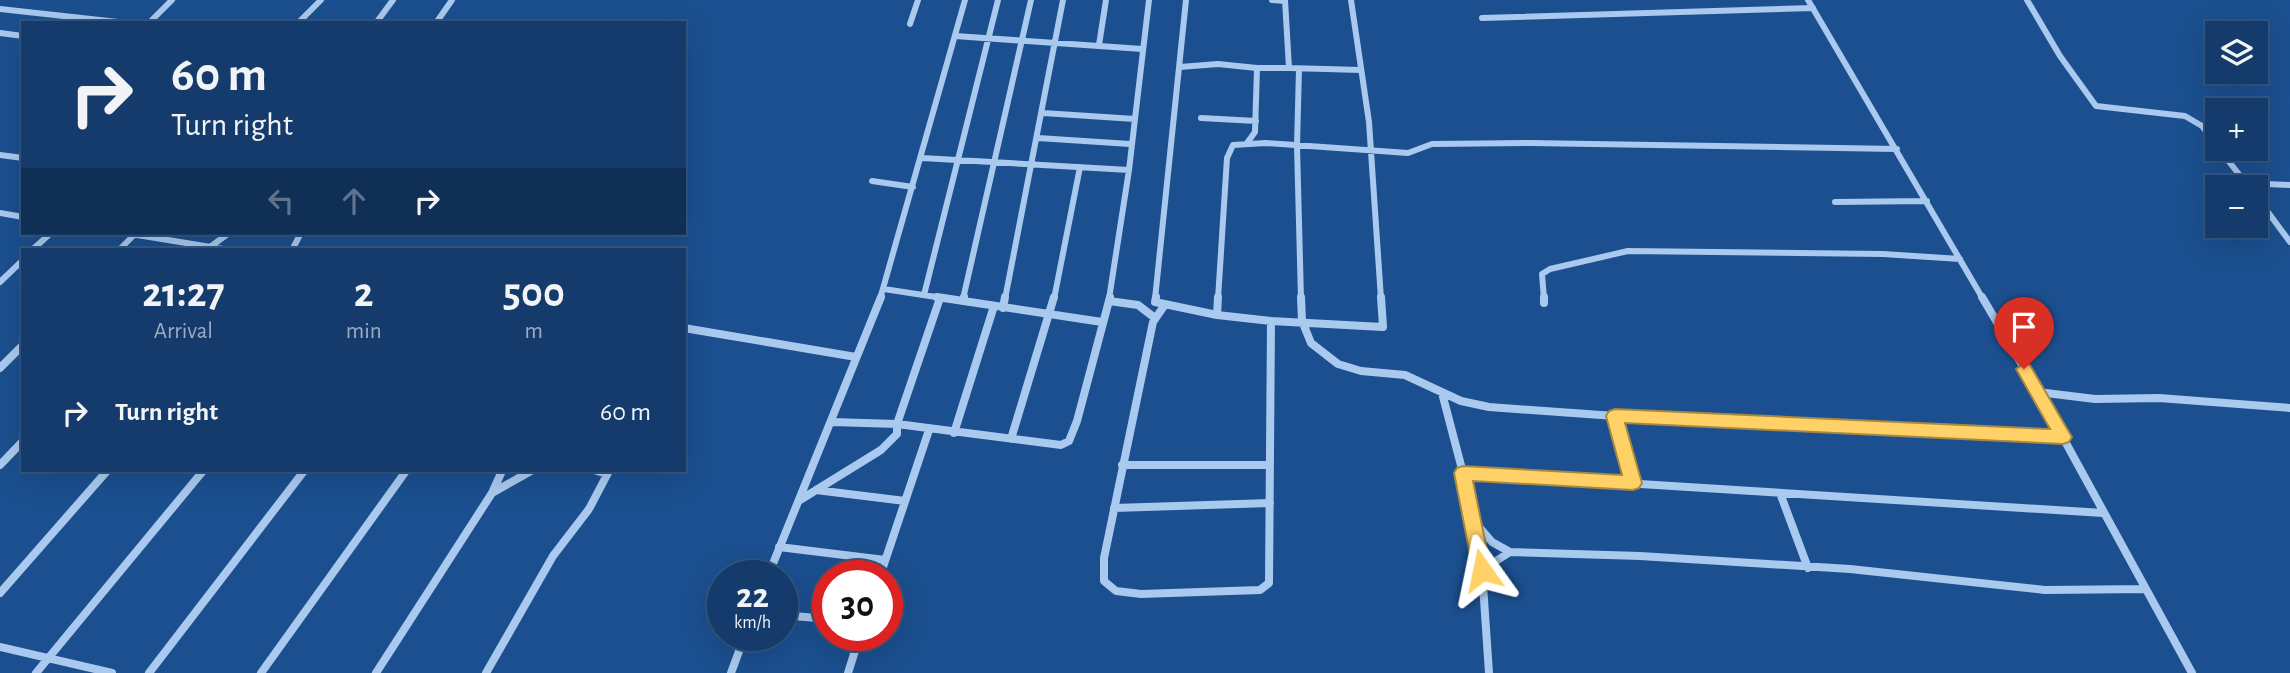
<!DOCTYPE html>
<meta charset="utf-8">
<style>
body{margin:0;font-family:"Alegreya Sans",sans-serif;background:#1d4271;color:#f1f3f6;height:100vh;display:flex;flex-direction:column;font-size:26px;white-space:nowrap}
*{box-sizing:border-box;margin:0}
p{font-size:23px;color:#9dadc1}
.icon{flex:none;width:38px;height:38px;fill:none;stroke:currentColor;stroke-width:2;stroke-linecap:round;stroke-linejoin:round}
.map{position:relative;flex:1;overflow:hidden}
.drawer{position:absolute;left:21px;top:248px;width:665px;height:224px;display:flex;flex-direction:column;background:#143b6b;border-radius:0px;box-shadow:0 7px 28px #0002,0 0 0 2px #33557e}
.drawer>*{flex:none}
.hud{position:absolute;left:21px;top:21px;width:665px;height:214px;border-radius:0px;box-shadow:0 7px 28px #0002,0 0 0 2px #33557e;background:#143b6b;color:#f1f3f6;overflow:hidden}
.controls{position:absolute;left:2205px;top:21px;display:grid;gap:14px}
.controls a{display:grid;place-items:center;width:63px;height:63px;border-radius:0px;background:#143b6b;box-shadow:0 7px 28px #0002,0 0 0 2px #33557e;font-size:35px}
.speed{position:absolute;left:707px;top:560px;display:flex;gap:14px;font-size:35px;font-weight:700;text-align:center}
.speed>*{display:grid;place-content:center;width:91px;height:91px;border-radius:50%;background:#143b6b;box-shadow:0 7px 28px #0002,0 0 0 2px #33557e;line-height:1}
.speed small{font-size:18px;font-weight:400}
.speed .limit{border:10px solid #d22;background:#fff;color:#111}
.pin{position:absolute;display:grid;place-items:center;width:60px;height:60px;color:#fff;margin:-72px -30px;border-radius:50% 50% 50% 0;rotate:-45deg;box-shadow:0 0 7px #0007}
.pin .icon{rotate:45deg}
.me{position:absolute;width:77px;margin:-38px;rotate:348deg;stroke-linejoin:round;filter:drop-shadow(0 0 5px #0008)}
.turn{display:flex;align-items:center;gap:24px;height:147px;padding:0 35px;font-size:32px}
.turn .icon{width:91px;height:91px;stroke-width:2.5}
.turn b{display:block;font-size:49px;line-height:60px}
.lanes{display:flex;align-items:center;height:66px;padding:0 35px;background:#0003;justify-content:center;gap:35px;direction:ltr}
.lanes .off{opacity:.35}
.eta{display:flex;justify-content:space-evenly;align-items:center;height:119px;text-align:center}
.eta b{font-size:42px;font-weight:600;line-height:49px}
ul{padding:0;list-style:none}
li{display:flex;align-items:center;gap:21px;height:91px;padding:0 35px}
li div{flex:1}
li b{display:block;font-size:26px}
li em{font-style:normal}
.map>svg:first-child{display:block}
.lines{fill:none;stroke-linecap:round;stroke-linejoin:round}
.minor-far1{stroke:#a9c9ee;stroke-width:6}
.minor{stroke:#a9c9ee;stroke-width:8}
.route{fill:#ffd166;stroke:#a68842;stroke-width:2}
</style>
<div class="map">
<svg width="2290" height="673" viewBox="0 0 2290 673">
<rect width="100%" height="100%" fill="#1b4f8f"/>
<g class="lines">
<!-- minor-far1 -->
<path class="minor-far1" d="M1272,0L1285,1
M1285,0L1289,68L1361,70
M1351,0L1369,122L1381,299
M1808,0L1983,299
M2027,0L2060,56L2096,106L2185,116L2202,126L2217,146
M0,9L127,23
M1482,18L1813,8
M149,23L172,0
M298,23L321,0
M376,23L393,0
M436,23L452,0
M910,24L918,0
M0,33L23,36
M955,36L1142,49
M1099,45L1106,0
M1180,67L1218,64L1257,68
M1299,69L1297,146L1301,299
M1043,113L1135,119
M1201,118L1256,121
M1038,138L1130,144
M1247,143L1255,132L1257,68H1289
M2219,149L2249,187
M0,155L23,158
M922,158L1129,170
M872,181L913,187
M2246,183L2290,185
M2256,196L2290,242
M1835,202L1927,201
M0,213L23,217
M125,233L229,250
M210,247L229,233
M32,250L51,233
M119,250L135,234
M292,250L301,233
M0,282L23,260
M884,289L949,299
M924,295L998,0
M880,299L965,0
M963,299L1031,0
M1005,299L1063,0
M1054,299L1080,167
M1109,299L1129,170L1149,0
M1155,299L1186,0
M1218,299L1227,158L1233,145L1266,143L1408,153L1432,144L1530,143L1897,149
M1544,299L1542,274L1550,269L1628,251L1883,254L1960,259"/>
<!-- minor -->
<path class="minor" d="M937,297L1102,322
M1156,297L1155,302L1217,315L1271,321L1383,327L1381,297
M1301,297L1302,321L1311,343L1338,364L1361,371L1405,375L1461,401L1489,407L1615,416L2063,437
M1544,297V303
M1982,297L2038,392L2192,673
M963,301L964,297
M1109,301L1138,305L1155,318
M1164,306L1153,322L1104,558V581L1116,591L1141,594L1260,590L1269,583L1271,321
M1003,308L1005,297
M1217,315L1218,297
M684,328L856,357
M0,368L23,345
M2038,392L2095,399L2159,398L2290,408
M1442,393L1463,473L1482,570L1489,673
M1615,416L1633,483
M832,422L897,424L1061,445L1069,441L1077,421L1110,297
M954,433L994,306
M1011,439L1054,297
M0,465L23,441
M1122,465H1269
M597,471L607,474
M1463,473L2103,513
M816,490L905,501
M492,493L531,471
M1780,493L1808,568
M800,500L881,450L897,434V424L940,298
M1114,508L1270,503
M1474,521L1492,542L1510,552
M779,547L885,560
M1482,570L1510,552L1640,556L1850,569L2045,590L2145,589
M768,576L881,297
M880,576L929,430
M0,593L107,471
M782,615L828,619
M0,647L112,673
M36,673L203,471
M149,673L304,471
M261,673L406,471
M376,673L492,493L502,471
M486,673L553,556L589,509L609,471
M731,673L745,635
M848,673L860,635"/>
</g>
<!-- route -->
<path class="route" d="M2024,363L2030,365L2069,432L2072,437L2069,442L2063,444L1625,423L1642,483L1639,488L1633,490L1473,481L1491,570L1489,576L1482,578L1476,576L1473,570L1454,473L1457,468L1463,466L1622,475L1606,416L1609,411L1615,409L2050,429L2016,369Z"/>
</svg>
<div class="controls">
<a><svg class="icon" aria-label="layers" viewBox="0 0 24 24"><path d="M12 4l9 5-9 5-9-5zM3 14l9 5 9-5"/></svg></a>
<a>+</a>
<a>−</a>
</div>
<div class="speed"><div>22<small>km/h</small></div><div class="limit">30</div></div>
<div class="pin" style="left:2024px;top:369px;background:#d93025"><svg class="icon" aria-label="arrive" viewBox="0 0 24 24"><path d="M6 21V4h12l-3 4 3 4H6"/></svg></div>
<svg class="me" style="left:1482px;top:570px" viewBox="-20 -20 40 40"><path d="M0-17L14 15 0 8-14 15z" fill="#ffd166" stroke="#fff" stroke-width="4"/></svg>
<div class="hud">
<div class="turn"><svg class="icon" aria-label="right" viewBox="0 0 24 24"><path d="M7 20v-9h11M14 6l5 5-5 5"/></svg><div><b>60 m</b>Turn right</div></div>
<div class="lanes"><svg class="icon off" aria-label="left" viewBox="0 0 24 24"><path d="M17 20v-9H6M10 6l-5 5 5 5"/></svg><svg class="icon off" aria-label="ahead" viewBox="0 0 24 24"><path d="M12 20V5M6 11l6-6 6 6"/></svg><svg class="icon" aria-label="right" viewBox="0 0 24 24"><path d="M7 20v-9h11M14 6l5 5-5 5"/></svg></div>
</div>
<section class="drawer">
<div class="eta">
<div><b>21:27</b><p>Arrival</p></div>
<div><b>2</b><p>min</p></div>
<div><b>500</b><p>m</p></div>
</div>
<ul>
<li><svg class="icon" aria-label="right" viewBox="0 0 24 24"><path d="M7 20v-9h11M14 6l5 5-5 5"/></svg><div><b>Turn right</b></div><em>60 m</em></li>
</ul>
</section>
</div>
